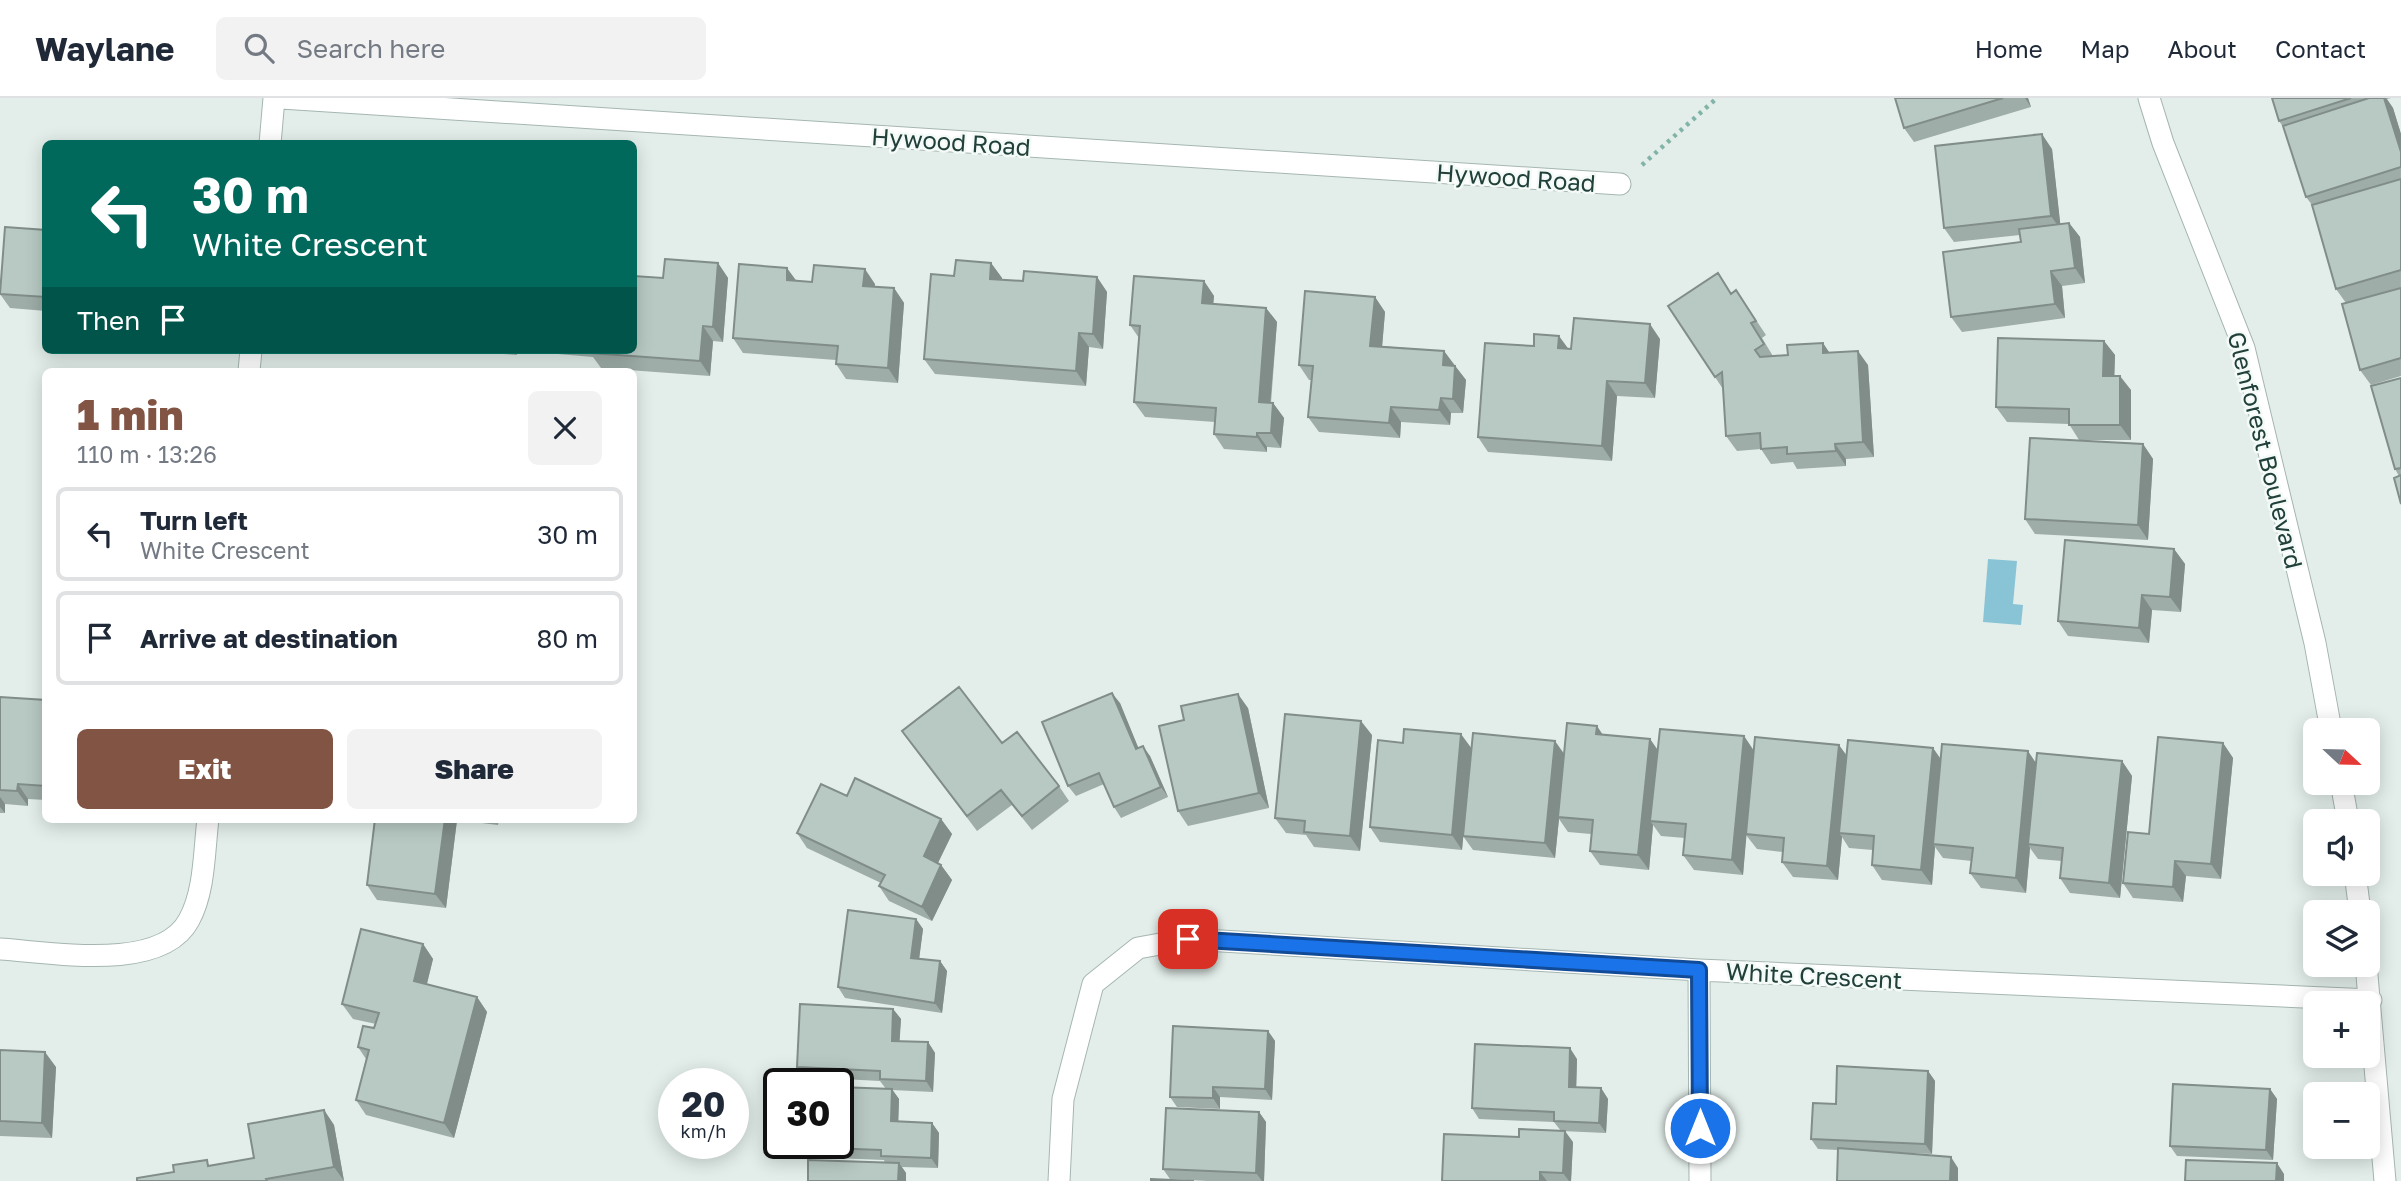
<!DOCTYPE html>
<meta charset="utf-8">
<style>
body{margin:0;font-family:"Golos Text",sans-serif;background:#f2f2f3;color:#1f2937;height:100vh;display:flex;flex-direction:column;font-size:26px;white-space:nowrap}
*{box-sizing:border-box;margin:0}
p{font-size:23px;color:#747a83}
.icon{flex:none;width:38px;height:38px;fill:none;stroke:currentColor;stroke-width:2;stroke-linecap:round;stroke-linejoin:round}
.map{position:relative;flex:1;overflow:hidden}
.details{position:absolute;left:42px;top:270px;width:595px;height:455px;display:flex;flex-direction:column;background:#fff;border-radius:10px;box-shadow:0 4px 18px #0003}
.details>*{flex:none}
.banner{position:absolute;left:42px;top:42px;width:595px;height:214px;border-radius:10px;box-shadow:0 4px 18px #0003;background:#00695c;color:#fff;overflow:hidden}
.needle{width:46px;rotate:112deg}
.tools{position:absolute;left:2303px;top:620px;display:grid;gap:14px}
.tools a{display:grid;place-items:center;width:77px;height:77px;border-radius:10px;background:#fff;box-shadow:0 4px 18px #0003;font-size:35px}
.speed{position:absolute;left:658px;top:970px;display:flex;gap:14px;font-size:35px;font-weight:700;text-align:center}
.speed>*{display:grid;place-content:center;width:91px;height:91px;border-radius:50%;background:#fff;box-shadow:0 4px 18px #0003;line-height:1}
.speed small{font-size:18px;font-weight:400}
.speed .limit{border:4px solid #111;border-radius:10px;background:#fff;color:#111}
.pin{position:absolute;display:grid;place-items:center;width:60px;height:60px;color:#fff;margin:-30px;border-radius:14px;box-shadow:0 4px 10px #0006}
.me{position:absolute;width:77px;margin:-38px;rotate:0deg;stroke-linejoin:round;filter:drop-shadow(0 0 5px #0008)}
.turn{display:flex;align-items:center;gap:24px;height:147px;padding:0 35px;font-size:32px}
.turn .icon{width:91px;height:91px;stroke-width:2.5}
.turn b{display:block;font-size:49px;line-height:60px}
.then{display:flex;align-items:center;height:66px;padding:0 35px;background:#0003;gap:14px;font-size:26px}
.round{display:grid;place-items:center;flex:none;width:74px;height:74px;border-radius:10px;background:#f2f2f3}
.overview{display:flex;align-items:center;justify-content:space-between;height:119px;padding:0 35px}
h1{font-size:42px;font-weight:800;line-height:52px;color:#825444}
.primary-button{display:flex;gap:14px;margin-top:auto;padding:14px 35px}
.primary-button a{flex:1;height:80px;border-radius:10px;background:#825444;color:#fff;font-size:28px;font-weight:800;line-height:80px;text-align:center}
.primary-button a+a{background:#f2f2f3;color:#1f2937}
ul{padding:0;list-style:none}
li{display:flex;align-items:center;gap:21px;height:94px;margin:0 14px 10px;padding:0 21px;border:4px solid #e0e1e3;border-radius:10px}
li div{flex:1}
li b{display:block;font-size:26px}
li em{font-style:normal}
header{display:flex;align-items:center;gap:42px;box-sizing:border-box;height:98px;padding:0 35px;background:#fff;border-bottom:2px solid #e0e1e3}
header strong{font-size:33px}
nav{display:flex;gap:38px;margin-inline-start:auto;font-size:24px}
.search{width:490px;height:63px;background:#f2f2f3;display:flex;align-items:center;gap:18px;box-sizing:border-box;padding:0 24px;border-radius:10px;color:#747a83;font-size:26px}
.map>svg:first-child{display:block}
.water{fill:#88c4d6}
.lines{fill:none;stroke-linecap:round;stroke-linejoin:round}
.minor-casing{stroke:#a5b6b2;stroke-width:23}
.path{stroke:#81b3a7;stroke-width:4.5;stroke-dasharray:3.5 5;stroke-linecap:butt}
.minor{stroke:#fff;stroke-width:21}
.wall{fill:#9eada8}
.shaded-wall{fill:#818d88}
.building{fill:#b8c9c3;stroke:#818d88;stroke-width:2}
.route-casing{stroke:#114b97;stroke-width:18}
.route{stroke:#1a73e8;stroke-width:12}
.labels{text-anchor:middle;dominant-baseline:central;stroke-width:5;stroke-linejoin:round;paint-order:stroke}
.street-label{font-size:24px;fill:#21403a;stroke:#f4faf7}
</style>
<header>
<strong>Waylane</strong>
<div class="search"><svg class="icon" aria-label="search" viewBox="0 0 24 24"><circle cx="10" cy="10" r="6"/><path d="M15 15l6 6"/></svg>Search here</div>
<nav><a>Home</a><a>Map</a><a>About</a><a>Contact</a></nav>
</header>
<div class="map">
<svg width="2401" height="1083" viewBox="0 0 2401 1083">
<rect width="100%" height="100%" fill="#e3eeea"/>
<!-- water -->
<path class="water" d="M1988,461L2017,463L2013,506L2023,507L2021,527L1983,524Z"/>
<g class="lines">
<!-- minor casing -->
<g class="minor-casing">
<path id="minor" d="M281,0L1620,86
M2149,0L2163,45L2244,250L2315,545L2331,632
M270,46L274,0
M249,273L251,252
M2341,684L2348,723
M2355,775L2360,814
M0,851C50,854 161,875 189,822C205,793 204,753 208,721
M2366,866L2385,1083
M1699,872L1700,1083
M1059,1083L1063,1001L1093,886L1138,850L1188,841L1699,872L2371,902"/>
</g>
<!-- path -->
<path class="path" d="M1642,67L1717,0"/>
<!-- minor -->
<use href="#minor" class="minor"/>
</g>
<!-- wall -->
<path class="wall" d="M1895,0H2028L2031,9L1914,44L1904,30Z
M2272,0H2391L2387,1L2393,10L2401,36V278L2371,287L2360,272L2346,205L2336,191L2312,107L2306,99L2284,30L2279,23Z
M2052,51L2060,126L2069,125L2080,139L2085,185L2062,188L2065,220L1962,234L1951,219L2021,144L2020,137L1954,144L1944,130Z
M46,132V213L10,210L0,196Z
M718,165L728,180L723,244L713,243L710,278L601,270L593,259L558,256L555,252H634Z
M991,165L1002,180V182L1023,183L1097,179L1107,194L1103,251L1089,249L1086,288L935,276L924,261L954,178Z
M796,183L875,186V189L894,190L904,205L898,285L846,281L836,266V262L743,255L733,240Z
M1204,183L1214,198L1213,206L1266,210L1277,224L1271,305H1273L1284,320L1281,350L1267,349V354L1224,351L1214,336L1215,324L1145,319L1134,304L1139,240L1130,227Z
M1736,192L1766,237L1762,240L1773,258L1788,257L1823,245L1829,255L1868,267L1874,359L1846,361V368L1797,371L1793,364L1771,366L1761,351L1737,353L1726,338L1723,291L1715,279L1732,195Z
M1375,199L1385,214L1382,248L1444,253L1466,282L1463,315H1451L1450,327L1401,324L1400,340L1319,334L1308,319L1311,282H1309L1299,267Z
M1660,241L1655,300L1617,298L1612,363L1488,354L1478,339L1568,251Z
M2104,243L2115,257L2114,278L2131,292V342H2079L2069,326L2007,324L1996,309Z
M454,252H517V257Z
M2401,280V406L2399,378L2395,371Z
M2143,346L2153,361L2148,442L2035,436L2025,421Z
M2174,451L2185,466L2181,514L2152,512L2149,545L2068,538L2058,523Z
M0,599L46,602V702L28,701V708L5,706V715H0Z
M1120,605L1138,650L1150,658L1168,699L1121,720L1114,709L1104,686L1076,698L1068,688Z
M1248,610L1269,710L1188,728L1178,713Z
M902,633L1002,645L1059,688L1069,703L1032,732L1012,707L977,733Z
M1372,637L1360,753L1314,749L1306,737L1286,735L1275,720Z
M1602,637L1650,641L1658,652L1744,638L1754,653L1846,657L1933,650L1941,661L2036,665L2122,663L2132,678L2120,800L2070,795L2060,780L2062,763L2038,761L2030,750L2026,795L1981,790L1970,775L1972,763L1943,760L1935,749L1932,787L1882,782L1872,767L1873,752L1849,750L1842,739L1838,782L1793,779L1782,764L1783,754L1757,751L1746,737L1743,777L1694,772L1683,757L1685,740L1661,738L1653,727L1649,772L1600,767L1590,753L1591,736L1568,734L1559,721L1555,760L1473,752L1463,738L1462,752L1380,744L1370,729L1471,651L1564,656Z
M2223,645L2233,660L2221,781L2186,778L2183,804L2133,800L2123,785Z
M847,698L941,721L952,736L938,765L941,767L952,782L932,823L889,803L879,788L881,785L807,750L797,735Z
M375,721H499L498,727L457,722L446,810L377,802L367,787Z
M916,821L923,831L919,860L940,863L947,873L942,915L845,900L838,889Z
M423,846L433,861L427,886L477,899L487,914L454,1040L366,1017L356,1002L366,961L358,949L374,930L376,926L353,921L342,906Z
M893,911L901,921L899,943L928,944L935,955L933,994L892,992L899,1001L898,1024L932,1025L939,1035L938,1070L902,1069L906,1075V1083H808L885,1065L884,1062L809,1059L801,1049L886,991L880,983L804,979L797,969Z
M1268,933L1275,943L1272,1002L1220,999V1011L1177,1009L1170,999Z
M0,952L56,969L52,1040L0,1038Z
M1577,961L1576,989L1601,990L1608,1001L1606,1035L1561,1033L1554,1024L1479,1021L1472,1010Z
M1928,973L1935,983L1932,1056L1884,1054L1958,1070V1083H1837L1838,1052L1818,1051L1811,1041L1836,1006Z
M2270,991L2277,1001L2273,1062L2177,1058L2170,1048Z
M324,1012L334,1027L344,1083H137L211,1067L254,1060Z
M1259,1014L1266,1024L1264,1083H1207L1170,1081L1163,1071Z
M1573,1044L1571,1083H1442Z"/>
<!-- shaded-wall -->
<path class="shaded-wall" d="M2025,0H2028L2031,9Z
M2384,0H2386L2393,10L2401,36V54Z
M2042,36L2052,51L2061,132L2051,118Z
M2069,125L2080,139L2085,185L2075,170Z
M718,165L728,180L723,244L713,229Z
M991,165L1002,180L1000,196L990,181Z
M787,170L798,185L787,182Z
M865,171L875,186L874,203L863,188Z
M2051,173L2062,188L2065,220L2055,206Z
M1097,179L1107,194L1103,251L1093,236Z
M1204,183L1214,198L1212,220L1202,205Z
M894,190L904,205L898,285L888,270Z
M1375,199L1385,214L1381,262L1370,248Z
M1266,210L1277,224L1269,319L1259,304Z
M1650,226L1660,241L1655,300L1645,285Z
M703,228L713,243L710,278L700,263Z
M1079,235L1089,249L1086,288L1076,273Z
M1559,238L1570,253L1558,250Z
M2104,243L2115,257L2114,292L2103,278Z
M1823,245L1833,260L1823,255Z
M1444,253L1455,268L1443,267Z
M1858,253L1868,267L1874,359L1863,344Z
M1455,268L1466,282L1463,315L1453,301Z
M2120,278L2131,292V342L2120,327Z
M1607,283L1617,298L1612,363L1602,348Z
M1441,300L1451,315L1450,327L1439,312Z
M1273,305L1284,320L1281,350L1271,335Z
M1391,309L1401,324L1400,340L1389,325Z
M1257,335L1267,349V354L1257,339Z
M1835,346L1846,361V368L1836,353Z
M2143,346L2153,361L2148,442L2138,427Z
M2174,451L2185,466L2181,514L2170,499Z
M2142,497L2152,512L2149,545L2139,530Z
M1112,595L1120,605L1143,661L1136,651Z
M1238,596L1248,610L1269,710L1259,695Z
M1361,623L1372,637L1360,753L1350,738Z
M1597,628L1607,643L1596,636Z
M1461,636L1472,651L1462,752L1452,737Z
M1744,638L1754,653L1743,777L1732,762Z
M1650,641L1660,656L1650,723L1653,727L1649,772L1638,757Z
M1555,643L1565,657L1558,719L1559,721L1555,760L1545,745Z
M2223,645L2233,660L2221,781L2211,766Z
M1839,647L1850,662L1839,735L1842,739L1838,782L1827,768Z
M1143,648L1150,658L1168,699L1161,689Z
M1933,650L1943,665L1933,746L1935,749L1932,787L1921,772Z
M2028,653L2038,668L2028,746L2030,750L2026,795L2016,780Z
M2122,663L2132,678L2120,800L2109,785Z
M18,686L28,701V708L17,693Z
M0,699L5,706V715L0,709Z
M445,721L457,722L446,810L435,796Z
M941,721L952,736L934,773L924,758Z
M2175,763L2186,778L2183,804L2173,789Z
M941,767L952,782L932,823L922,809Z
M916,821L923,831L918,870L911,860Z
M423,846L433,861L424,897L414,883Z
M940,863L947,873L942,915L935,905Z
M477,899L487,914L454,1040L444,1025Z
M893,911L901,921L899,953L892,943Z
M1268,933L1275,943L1272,1002L1265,991Z
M928,944L935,955L933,994L926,983Z
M1570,950L1577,961L1576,999L1569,989Z
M45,954L56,969L52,1040L42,1025Z
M1928,973L1935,983L1932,1056L1925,1046Z
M1213,989L1220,999V1011L1213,1000Z
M1601,990L1608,1001L1606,1035L1599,1025Z
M892,991L899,1001L898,1034L891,1023Z
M2270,991L2277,1001L2273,1062L2266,1052Z
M324,1012L334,1027L344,1083L334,1069Z
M1259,1014L1266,1024L1264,1083H1262L1256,1075Z
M932,1025L939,1035L938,1070L931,1060Z
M1565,1033L1573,1044L1571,1083H1569L1563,1075Z
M1951,1059L1958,1070V1083H1950Z
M899,1065L906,1075V1083H898Z
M2277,1065L2284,1076V1083H2276Z
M1540,1074L1547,1083H1540Z"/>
<!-- building -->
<path class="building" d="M1895,0H2003L1904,30Z
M2272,0H2351L2279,23Z
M2369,0H2384L2401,54V69L2306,99L2283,28Z
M2042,36L2051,118L1944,130L1935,48Z
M2401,81V172L2336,191L2312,107Z
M2069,125L2075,170L2051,173L2055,206L1951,219L1943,154L2021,144L2019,131Z
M5,129L46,132V199L0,196Z
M665,161L718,165L713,229L703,228L700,263L591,255V252H634V178L663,180Z
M956,162L991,165L990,181L1023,183L1024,173L1097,179L1093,236L1079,235L1076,273L924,261L931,176L954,178Z
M739,166L787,170V182L812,184L814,167L865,171L863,188L894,190L888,270L836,266L838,248L733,240Z
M1718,175L1731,196L1736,192L1756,223L1751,225L1764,246L1755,252L1760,259L1788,257L1787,247L1823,245V255L1858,253L1863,344L1835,346L1836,353L1787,356V349L1761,351L1760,335L1726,338L1722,274L1715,279L1668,208Z
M1134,178L1204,183L1202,205L1266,210L1259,304L1273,305L1271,335H1257V339L1214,336L1216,310L1134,304L1140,228L1130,227Z
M2401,190V260L2360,272L2342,206Z
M1305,193L1375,199L1370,248L1444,253L1443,267L1455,268L1453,301L1441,300L1439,312L1391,309L1389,325L1308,319L1313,268L1299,267Z
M1574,220L1650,226L1645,285L1607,283L1602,348L1478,339L1485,245L1534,248V236L1559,238L1558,250L1571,251Z
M1998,240L2104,243L2103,278H2120V327H2069V311L1996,309Z
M2401,280V370L2395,371L2371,288Z
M2030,340L2143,346L2138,427L2025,421Z
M2401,377V406L2394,380Z
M2065,442L2174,451L2170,499L2142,497L2139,530L2058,523Z
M959,589L1002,645L1017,634L1059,688L1022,718L1001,692L967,718L902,633Z
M1112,595L1136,651L1143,648L1161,689L1114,709L1099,675L1068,688L1042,624Z
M1238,596L1259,695L1178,713L1159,628L1184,622L1181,608Z
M0,599L46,602V688L18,686L17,693L0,692Z
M1285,616L1361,623L1350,738L1304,734L1305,723L1275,720Z
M1567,625L1597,628L1596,636L1650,641L1638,757L1590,753L1593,722L1558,719Z
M1404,631L1461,636L1452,737L1370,729L1378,642L1403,645Z
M1660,631L1744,638L1732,762L1683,757L1686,726L1650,723Z
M1473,635L1555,643L1545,745L1463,738Z
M1755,639L1839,647L1827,768L1782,764L1784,740L1746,736Z
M2158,639L2223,645L2211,766L2175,763L2173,789L2123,785L2128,734L2149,736Z
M1848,642L1933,650L1921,772L1872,767L1874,738L1839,735Z
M1942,646L2028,653L2016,780L1970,775L1973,750L1933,746Z
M2037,655L2122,663L2109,785L2060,780L2063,750L2028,746Z
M855,680L941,721L924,758L941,767L922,809L879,788L885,777L797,735L821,686L847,698Z
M375,721H445L435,796L367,787Z
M848,812L916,821L911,860L940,863L935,905L838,889Z
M361,831L423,846L414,883L477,899L444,1025L356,1002L369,952L358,949L363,928L374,930L379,915L342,906Z
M800,906L893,911L892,943L928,944L926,983L880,981V973L797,969Z
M1173,928L1268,933L1265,991L1213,989V1000L1170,999Z
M1475,946L1570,950L1569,989L1601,990L1599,1025L1554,1023V1014L1472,1010Z
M0,952L45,954L42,1025L0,1023Z
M1837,968L1928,973L1925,1046L1811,1041L1813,1005L1836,1006Z
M2173,986L2270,991L2266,1052L2170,1048Z
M838,989L892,991L891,1023L932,1025L931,1060L881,1058V1052L801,1049L802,1045H838Z
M1166,1010L1259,1014L1256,1075L1163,1071Z
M324,1012L334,1069L266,1081L267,1083H137V1080L174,1074L173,1067L207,1062L208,1068L254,1060L248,1026Z
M1519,1031L1565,1033L1563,1075L1540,1074V1083H1442L1444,1036L1519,1039Z
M1838,1050L1951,1059L1950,1083H1837Z
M808,1062L899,1065L898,1083H808Z
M2186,1062L2277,1065L2276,1083H2185Z
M1151,1081L1194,1083H1151Z"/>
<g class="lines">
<!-- route casing -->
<g class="route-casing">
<path id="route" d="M1188,841L1699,872L1700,1030"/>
</g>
<!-- route -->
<use href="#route" class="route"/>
</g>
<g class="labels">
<!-- street labels -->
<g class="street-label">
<text transform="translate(951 43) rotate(4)">Hywood Road</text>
<text transform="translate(1516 79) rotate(4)">Hywood Road</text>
<text transform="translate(2266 352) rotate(76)">Glenforest Boulevard</text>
<text transform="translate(1814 877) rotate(3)">White Crescent</text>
</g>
</g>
</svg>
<div class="tools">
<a><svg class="needle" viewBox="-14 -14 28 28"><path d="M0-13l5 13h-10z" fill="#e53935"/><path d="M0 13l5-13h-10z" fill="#747a83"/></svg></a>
<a><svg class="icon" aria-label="sound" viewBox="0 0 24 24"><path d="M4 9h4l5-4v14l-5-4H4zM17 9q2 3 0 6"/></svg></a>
<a><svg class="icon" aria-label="layers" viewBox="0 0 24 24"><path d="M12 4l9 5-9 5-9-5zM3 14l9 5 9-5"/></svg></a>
<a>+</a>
<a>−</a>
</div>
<div class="speed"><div>20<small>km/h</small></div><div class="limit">30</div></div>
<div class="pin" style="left:1188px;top:841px;background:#d93025"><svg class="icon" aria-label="arrive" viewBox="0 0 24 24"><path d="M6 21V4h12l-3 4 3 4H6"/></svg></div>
<svg class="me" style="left:1700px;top:1030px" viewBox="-20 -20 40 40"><circle r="17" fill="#1a73e8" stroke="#fff" stroke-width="3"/><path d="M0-11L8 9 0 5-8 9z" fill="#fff"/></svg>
<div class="banner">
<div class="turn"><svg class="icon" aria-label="left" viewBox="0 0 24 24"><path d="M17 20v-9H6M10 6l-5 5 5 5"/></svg><div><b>30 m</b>White Crescent</div></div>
<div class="then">Then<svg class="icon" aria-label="arrive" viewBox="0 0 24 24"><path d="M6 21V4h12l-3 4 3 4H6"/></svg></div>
</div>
<section class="details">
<div class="overview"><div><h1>1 min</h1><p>110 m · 13:26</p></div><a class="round"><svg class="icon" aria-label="close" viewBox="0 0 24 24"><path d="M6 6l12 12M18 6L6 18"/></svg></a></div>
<ul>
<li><svg class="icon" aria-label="left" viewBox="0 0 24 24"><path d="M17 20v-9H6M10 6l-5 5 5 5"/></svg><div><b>Turn left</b><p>White Crescent</p></div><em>30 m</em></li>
<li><svg class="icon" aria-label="arrive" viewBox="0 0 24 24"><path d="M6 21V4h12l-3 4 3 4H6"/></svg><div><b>Arrive at destination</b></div><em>80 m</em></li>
</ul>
<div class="primary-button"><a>Exit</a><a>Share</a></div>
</section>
</div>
